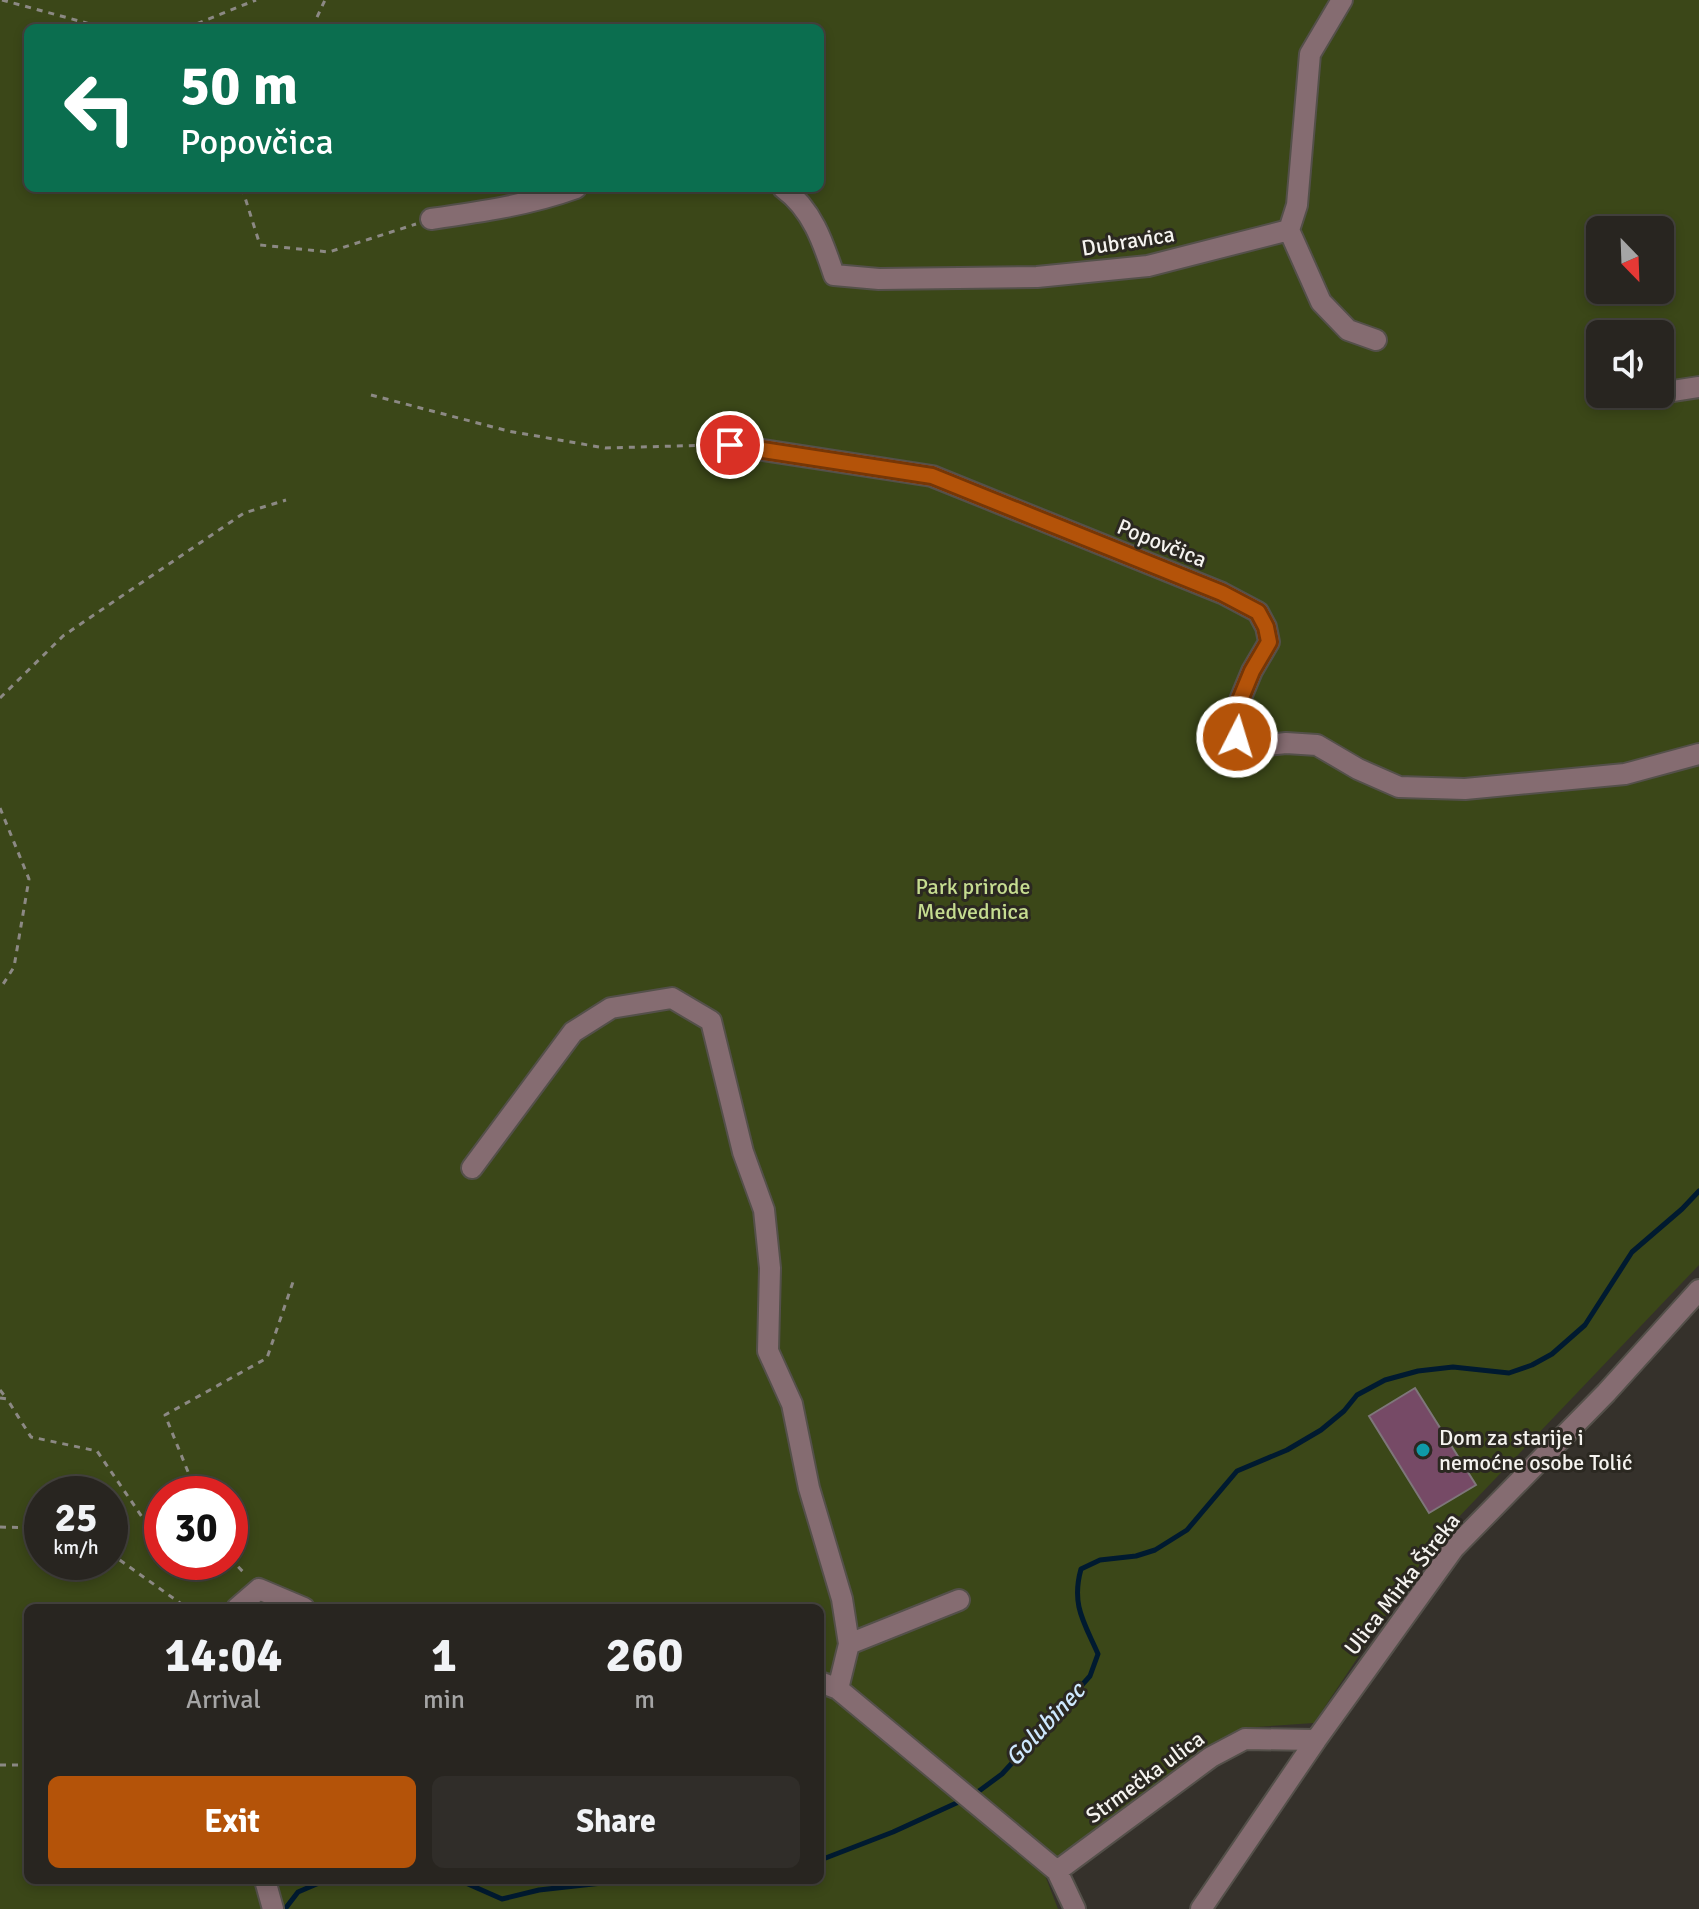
<!DOCTYPE html>
<meta charset="utf-8">
<style>
body{margin:0;font-family:Signika,sans-serif;background:#302d29;color:#f1f3f6;height:100vh;display:flex;flex-direction:column;font-size:30px;white-space:nowrap}
*{box-sizing:border-box;margin:0}
p{font-size:26px;color:#a5a5a5}
.icon{flex:none;width:44px;height:44px;fill:none;stroke:currentColor;stroke-width:2;stroke-linecap:round;stroke-linejoin:round}
.map{position:relative;flex:1;overflow:hidden}
.sheet{position:absolute;left:24px;top:1604px;width:800px;height:280px;display:flex;flex-direction:column;background:#282520;border-radius:12px;box-shadow:0 4px 12px #0003,0 0 0 2px #44423e}
.sheet>*{flex:none}
.guide{position:absolute;left:24px;top:24px;width:800px;height:168px;border-radius:12px;box-shadow:0 4px 12px #0003,0 0 0 2px #44423e;background:#0b6e4f;color:#fff;overflow:hidden}
.needle{width:52px;rotate:157deg}
.tools{position:absolute;left:1586px;top:216px;display:grid;gap:16px}
.tools a{display:grid;place-items:center;width:88px;height:88px;border-radius:12px;background:#282520;box-shadow:0 4px 12px #0003,0 0 0 2px #44423e;font-size:40px}
.speed{position:absolute;left:24px;top:1476px;display:flex;gap:16px;font-size:40px;font-weight:700;text-align:center}
.speed>*{display:grid;place-content:center;width:104px;height:104px;border-radius:50%;background:#282520;box-shadow:0 4px 12px #0003,0 0 0 2px #44423e;line-height:1}
.speed small{font-size:20px;font-weight:400}
.speed .limit{border:12px solid #d22;background:#fff;color:#111}
.pin{position:absolute;display:grid;place-items:center;width:68px;height:68px;color:#fff;margin:-34px;border:4px solid #fff;border-radius:50%;box-shadow:0 2px 8px #0007}
.me{position:absolute;width:88px;margin:-44px;rotate:5deg;stroke-linejoin:round;filter:drop-shadow(0 0 6px #0008)}
.turn{display:flex;align-items:center;gap:28px;height:168px;padding:0 24px;font-size:36px}
.turn .icon{width:104px;height:104px;stroke-width:2.5}
.turn b{display:block;font-size:56px;line-height:68px}
.eta{display:flex;justify-content:space-evenly;align-items:center;height:136px;text-align:center}
.eta b{font-size:48px;font-weight:700;line-height:56px}
.button{display:flex;gap:16px;margin-top:auto;padding:16px 24px}
.button a{flex:1;height:92px;border-radius:12px;background:#b45309;color:#fff;font-size:32px;font-weight:700;line-height:92px;text-align:center}
.button a+a{background:#302d29;color:#f1f3f6}
.map>svg:first-child{display:block}
.green{fill:#3b4718;fill-rule:evenodd}
.lines{fill:none;stroke-linecap:round;stroke-linejoin:round}
.stream{stroke:#001a30;stroke-width:5}
.building{fill:#764a66;stroke:#7e767a;stroke-width:2}
.minor-casing{stroke:#54504a;stroke-width:24}
.path{stroke:#8c8984;stroke-width:3;stroke-dasharray:6 6;stroke-linecap:butt}
.minor{stroke:#856c71;stroke-width:20}
.route-casing{stroke:#753606;stroke-width:20}
.route{stroke:#b45309;stroke-width:14}
.culture-dot{fill:#0f9aa8;stroke:#2b2821;stroke-width:3}
.labels{text-anchor:middle;dominant-baseline:central;stroke-width:6;stroke-linejoin:round;paint-order:stroke}
.street-label{font-size:22px;fill:#f5f3ef;stroke:#2b2821}
.park-label{font-size:22px;fill:#c5dc90;stroke:#2b2821}
.poi-label{font-size:22px;fill:#f5f3ef;stroke:#2b2821;text-anchor:start}
.water-label{font-size:24px;font-style:italic;fill:#cee8fe;stroke:#2b2821}
</style>
<div class="map">
<svg width="1699" height="1909" viewBox="0 0 1699 1909">
<rect width="100%" height="100%" fill="#35312b"/>
<!-- green -->
<path class="green" d="M0,0H1699V1265L1435,1542L1314,1723L1241,1728L1043,1870L1058,1909H0ZM28,28H820V188H28ZM1600,230H1660V290H1600ZM1600,334H1660V394H1600ZM42,1494H110V1562H42ZM162,1494H230V1562H162ZM28,1608H820V1880H28Z"/>
<g class="lines">
<!-- stream -->
<path class="stream" d="M975,1794L1002,1774L1033,1740L1090,1676L1098,1654C1084,1622 1071,1605 1081,1569L1100,1560L1136,1556L1155,1550L1187,1530L1237,1471L1287,1450L1321,1430L1344,1411L1357,1395L1385,1380L1418,1371L1453,1367L1509,1373L1532,1365L1552,1354L1585,1325L1632,1252L1682,1209L1699,1191
M820,1859H823L893,1832L963,1800
M459,1880L502,1899L539,1890L602,1883H645L651,1880
M285,1909L298,1892L326,1880"/>
</g>
<!-- building -->
<path class="building" d="M1415,1388L1476,1485L1429,1513L1369,1416Z"/>
<g class="lines">
<!-- minor casing -->
<g class="minor-casing">
<path id="minor" d="M783,188C812,209 823,242 834,275L879,279L1037,277L1148,266L1289,230L1297,205L1310,54L1342,0
M431,219C480,212 529,205 576,188
M1289,230L1321,302L1348,330L1376,340
M1660,393L1699,387
M1637,397L1655,394
M730,445L932,476L1222,593L1258,612L1266,627L1269,642L1252,671L1233,717L1237,737L1249,747L1286,743L1317,745L1358,769L1399,787L1465,789L1625,774L1699,754
M472,1168L573,1032L611,1008L672,998L711,1021L743,1152L764,1210L770,1268L768,1351L792,1404L809,1488L842,1599L849,1644L838,1689
M237,1608L259,1589L304,1608
M849,1644L959,1600
M820,1682L838,1689L1057,1871L1075,1909
M1057,1871L1211,1757L1245,1739L1316,1740
M265,1880L273,1909
M1201,1909L1316,1740L1454,1548L1606,1393L1699,1290"/>
</g>
<!-- path -->
<path class="path" d="M2,0L94,25L142,28
M186,28L256,0
M312,28L325,0
M242,188L260,245L329,252L416,224
M371,395L508,431L605,448L711,445
M0,698L63,636L244,513L286,500
M0,808L29,879L14,967L0,989
M0,1390L7,1399
M0,1398L7,1399L31,1437L97,1451L151,1530L162,1533
M197,1494L165,1415L267,1358L293,1282
M0,1527L42,1528
M110,1553L187,1608
M230,1558L246,1575
M0,1765H28"/>
<!-- minor -->
<use href="#minor" class="minor"/>
</g>
<g class="lines">
<!-- route casing -->
<g class="route-casing">
<path id="route" d="M730,445L932,476L1222,593L1258,612L1266,627L1269,642L1252,671L1233,717L1237,737"/>
</g>
<!-- route -->
<use href="#route" class="route"/>
</g>
<!-- markers -->
<circle class="culture-dot" cx="1423" cy="1450" r="8"/>
<g class="labels">
<!-- street labels -->
<g class="street-label">
<text transform="translate(1128 241) rotate(-9)">Dubravica</text>
<text transform="translate(1162 543) rotate(22)">Popovčica</text>
<text transform="translate(1402 1584) rotate(-52)">Ulica Mirka Štreka</text>
<text transform="translate(1145 1777) rotate(-36)">Strmečka ulica</text>
</g>
<!-- park labels -->
<g class="park-label">
<text x="973" y="886">Park prirode<tspan x="973" dy="25">Medvednica</tspan></text>
</g>
<!-- poi labels -->
<g class="poi-label">
<text x="1439" y="1437">Dom za starije i<tspan x="1439" dy="25">nemoćne osobe Tolić</tspan></text>
</g>
<!-- water labels -->
<g class="water-label">
<text transform="translate(1045 1724) rotate(-47)">Golubinec</text>
</g>
</g>
</svg>
<div class="tools">
<a><svg class="needle" viewBox="-14 -14 28 28"><path d="M0-13l5 13h-10z" fill="#e53935"/><path d="M0 13l5-13h-10z" fill="#a5a5a5"/></svg></a>
<a><svg class="icon" aria-label="sound" viewBox="0 0 24 24"><path d="M4 9h4l5-4v14l-5-4H4zM17 9q2 3 0 6"/></svg></a>
</div>
<div class="speed"><div>25<small>km/h</small></div><div class="limit">30</div></div>
<div class="pin" style="left:730px;top:445px;background:#d93025"><svg class="icon" aria-label="arrive" viewBox="0 0 24 24"><path d="M6 21V4h12l-3 4 3 4H6"/></svg></div>
<svg class="me" style="left:1237px;top:737px" viewBox="-20 -20 40 40"><circle r="17" fill="#b45309" stroke="#fff" stroke-width="3"/><path d="M0-11L8 9 0 5-8 9z" fill="#fff"/></svg>
<div class="guide">
<div class="turn"><svg class="icon" aria-label="left" viewBox="0 0 24 24"><path d="M17 20v-9H6M10 6l-5 5 5 5"/></svg><div><b>50 m</b>Popovčica</div></div>
</div>
<section class="sheet">
<div class="eta">
<div><b>14:04</b><p>Arrival</p></div>
<div><b>1</b><p>min</p></div>
<div><b>260</b><p>m</p></div>
</div>
<div class="button"><a>Exit</a><a>Share</a></div>
</section>
</div>
